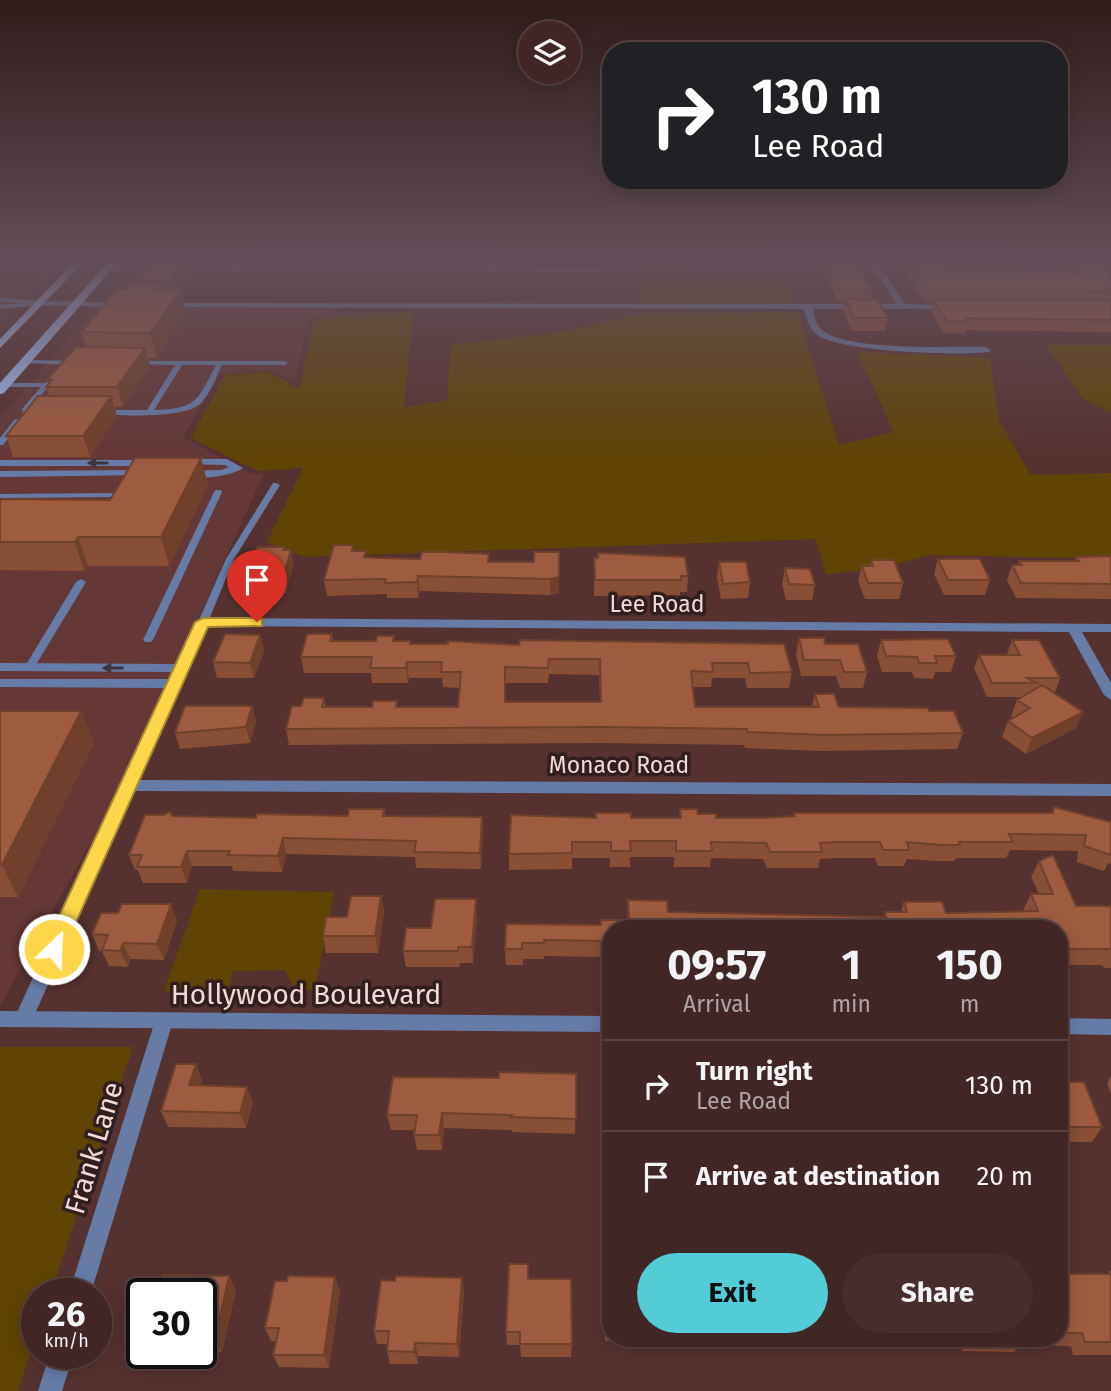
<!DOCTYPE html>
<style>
body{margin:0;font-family:"Fira Sans",sans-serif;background:#472e2c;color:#f1f3f6;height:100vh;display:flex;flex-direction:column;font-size:26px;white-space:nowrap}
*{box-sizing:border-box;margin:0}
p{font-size:23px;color:#aea5a6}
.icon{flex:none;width:38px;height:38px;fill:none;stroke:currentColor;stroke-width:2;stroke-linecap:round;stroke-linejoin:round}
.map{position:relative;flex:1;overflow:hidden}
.drawer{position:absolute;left:602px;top:920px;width:466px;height:427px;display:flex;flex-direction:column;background:#402624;border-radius:28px;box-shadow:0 4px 18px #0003,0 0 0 2px #594341}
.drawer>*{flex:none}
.banner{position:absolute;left:602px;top:42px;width:466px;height:147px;border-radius:28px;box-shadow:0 4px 18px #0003,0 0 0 2px #594341;background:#202124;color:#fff;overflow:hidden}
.fabs{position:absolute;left:518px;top:21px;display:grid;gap:14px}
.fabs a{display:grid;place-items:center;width:63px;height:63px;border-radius:50%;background:#402624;box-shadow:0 4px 18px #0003,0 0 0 2px #594341;font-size:35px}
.speed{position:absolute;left:21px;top:1278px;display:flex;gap:14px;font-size:35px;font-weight:700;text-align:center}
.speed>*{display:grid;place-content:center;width:91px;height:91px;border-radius:50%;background:#402624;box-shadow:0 4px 18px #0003,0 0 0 2px #594341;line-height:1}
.speed small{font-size:18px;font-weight:400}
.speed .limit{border:4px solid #111;border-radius:10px;background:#fff;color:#111}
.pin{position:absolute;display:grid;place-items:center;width:60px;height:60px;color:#fff;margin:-72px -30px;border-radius:50% 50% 50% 0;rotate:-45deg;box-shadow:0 0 7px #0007}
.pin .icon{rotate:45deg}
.me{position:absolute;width:77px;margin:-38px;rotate:24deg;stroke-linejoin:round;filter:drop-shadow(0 0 5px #0008)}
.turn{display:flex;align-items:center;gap:24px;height:147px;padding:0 35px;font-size:32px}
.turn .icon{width:91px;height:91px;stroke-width:2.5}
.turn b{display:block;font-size:49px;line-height:60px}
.eta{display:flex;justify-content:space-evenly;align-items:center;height:119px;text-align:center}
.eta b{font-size:42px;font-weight:700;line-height:49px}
.button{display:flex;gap:14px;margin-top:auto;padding:14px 35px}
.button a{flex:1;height:80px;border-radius:42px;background:#52ccd6;color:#111;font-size:28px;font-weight:700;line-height:80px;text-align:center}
.button a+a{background:#472e2c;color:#f1f3f6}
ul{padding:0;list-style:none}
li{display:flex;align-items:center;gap:21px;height:91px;padding:0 35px;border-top:2px solid #594341}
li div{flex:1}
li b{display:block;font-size:26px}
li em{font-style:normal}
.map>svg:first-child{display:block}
.built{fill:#633837}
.green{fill:#5f4404}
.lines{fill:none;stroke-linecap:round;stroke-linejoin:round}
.service{fill:#667ca7;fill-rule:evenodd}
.minor{fill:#667ca7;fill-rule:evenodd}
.tertiary{fill:#667ca7;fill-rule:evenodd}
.primary{fill:#9fbaef;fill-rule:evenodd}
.wall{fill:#894e36;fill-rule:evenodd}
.shaded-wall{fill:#6f402c}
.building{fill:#9f5b3f;stroke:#6f402c;stroke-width:2;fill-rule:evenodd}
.oneway{fill:#3d3640}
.route{fill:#ffd54a;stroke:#a68a30;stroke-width:2}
.labels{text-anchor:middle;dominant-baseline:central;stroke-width:7;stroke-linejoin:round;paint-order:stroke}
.street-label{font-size:23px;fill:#f1dad8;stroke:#2f1f1e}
.near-street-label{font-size:28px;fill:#f1dad8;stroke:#2f1f1e}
</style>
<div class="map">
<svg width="1111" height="1391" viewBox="0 0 1111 1391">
<rect width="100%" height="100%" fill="#553230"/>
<!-- built -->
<path class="built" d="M0,260H63L0,322Z
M132,260H492V264L220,265L129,263Z
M498,260H511L510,272H126L131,265L491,266L497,265Z
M95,307H338L335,315L309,318L294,381L272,370L220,374L183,437L252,474H264L118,793L0,1006V418Z"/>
<!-- green -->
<path class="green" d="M781,276L795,303L638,304L640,299L634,295L653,277Z
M413,312L404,408L447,400L451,345L555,333L641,314L797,312L839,445L894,432L857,352L990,358L999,421L1031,475L1111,473V559L929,555L881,568L826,575L816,539L305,557L267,542L303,468L258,471L191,438L225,375L270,372L299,389L315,319Z
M1046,345H1111V413L1083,399Z
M200,889L334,892L315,990H295L285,970L233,971L228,992L164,991Z
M0,1047H133L51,1293H37V1335L18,1391H0Z"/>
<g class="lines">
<!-- service -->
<path class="service" d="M236,260H242L236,270H232Z
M489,260H495L493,271L488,270Z
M0,298L34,300L43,303L40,305L0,309V305L21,303L0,302Z
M24,360L74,361L77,363L74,365L22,363V361Z
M136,361H285L288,363L285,365H222C216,378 210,394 200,404C185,418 122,416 101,414L100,412L104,410H147L175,365L134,364L133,363ZM182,365H216C197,401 197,409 154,410Z
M49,380L52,382L30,409L41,410L42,412L38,414H24L22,409L41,387H4L0,385L4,383H45Z
M15,419L22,421L3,445H0V438Z
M273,483H276L280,485L234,559L208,622L203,625L200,624L198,622L226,559Z
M215,490H221L222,492L153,640L151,642H145L143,640Z
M117,493L121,495L120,497L0,498V494Z
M81,579L86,582L34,668L33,670H25L24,668L76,582Z"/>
<!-- minor -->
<path class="minor" d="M622,260H630L622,270L599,272L108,270L104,268L108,266L599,268L617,266Z
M869,260H877L904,304L952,305L956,307L952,309H813C814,316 816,324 821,329C844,352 952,346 986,347L990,350L989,352C959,356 838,352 816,334C809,328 806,318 804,309L167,307L163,305L167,303L896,304Z
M40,301L122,303L126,305L122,307L37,305L36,303Z
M185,459H227L243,468C231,477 194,481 182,473L183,471L221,470L229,467L225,465L181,464V460Z
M0,460H150L155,463L150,466H0Z
M142,470L147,473L146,475L0,477V471Z
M203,618L1111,624V632H1082L1111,683V700L1104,695L1069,632L208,626L139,780L1111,784V796L134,791L30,1025L23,1027L16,1025L14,1019L120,787L119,785L123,781L166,688L0,687V679H170L173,672L0,671V663L177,664L197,622Z
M164,1013L171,1015L173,1021L91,1293H69L155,1021L157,1015Z
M50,1353H74L62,1391H38Z"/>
<!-- tertiary -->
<path class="tertiary" d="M0,1011L611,1016V1032L0,1027Z
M1059,1018L1111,1019V1035L1059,1034Z"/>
<!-- primary -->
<path class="primary" d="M76,260H86L0,348V339Z
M110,260H120L4,393L0,394V383Z"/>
</g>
<!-- wall -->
<path class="wall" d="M157,260H203L201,264H192L194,273L181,291L186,314L157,358H148L150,367L123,407H115L117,416L90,457H13L6,436L49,396L46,387L48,384L47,380L86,348L81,332L126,290L140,284V281Z
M573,260H606V264H573Z
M645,260H680L679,270H647Z
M818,260H855L872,290L870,300L888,318L885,331H852L843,312L844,302H838Z
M898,260H946L953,269L1065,272L1053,260H1103L1111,268V332L966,330L965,334L944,333L931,312L933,303L925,302Z
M201,458L208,485L169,566H88L84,571L0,570V499L110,500Z
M285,550H291L293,565L286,593L248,595L245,580Z
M354,551L367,557L377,558L420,559L489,554V562H534L559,552V593L550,595L420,591L418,598H387V594L327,596L324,580Z
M1111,556V599L1016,598L1007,580L1012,565H1018L1019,561H1075L1076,557Z
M594,558L688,576L687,592H680V595L594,596Z
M938,559L990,580L985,595H944L934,574Z
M871,560L903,583L899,599H865L858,581L862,566H870Z
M719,562L750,582L748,598L721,599L717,577Z
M785,568L815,585L812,600H786L782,584Z
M332,634L333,641H394L411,644H784L792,672L789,688H747L745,678H712L711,687H693L695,707H812L815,694L839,707L929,711L963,733L957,749L823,751L745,748L744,745L601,743L289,745L286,729L301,706L324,698L326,707H372L397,701V707H458L460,688L443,687L442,678H409L408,683H372L371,673H304L301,657ZM549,674L599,675L600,702H505L506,683H548Z
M260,635L264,651L254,678H217L213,662Z
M799,638L825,644L867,672L863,688H840L836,676H801L796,654Z
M881,640L956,656L951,672H935L933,679L914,678L912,672H882L877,656Z
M1012,640L1060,678L1055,692H1052L1083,712L1076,728L1026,754L1002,737L1008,721L1014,718L1011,716L1017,700L1022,697H987L974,668L979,655L1007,654Z
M252,706L256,722L250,743L180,749L175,733Z
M0,711H81L94,743L18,897H0Z
M1054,807L1111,822V864L1108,863L1104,871L1077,862L1078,851L1010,850L1006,858H956L954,861H936L907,859L904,866H878L875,858H835L820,859L818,868H767L763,859L711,858L710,867H674V857H630V867H610V858H572V869L509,870V854L631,818H680V809L716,818H761L794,816V813H1052Z
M384,809L385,816L482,817L483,833L481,869L416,868L415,857L286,854L282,872L233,871L232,866H192L187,883H143L138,870H135L129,855L172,816L256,818L348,816Z
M1039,861L1076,906H1111V968H1104L1102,965H1059V929H611V970H601V957L544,956V959H523V965H506L505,949L506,924L601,925L627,920L628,900L668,912L884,917L885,912H901L904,902L946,913L1024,911L1023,910L1031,894H1039L1031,877Z
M381,896L384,912L378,953H326L323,936L347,917Z
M477,916L473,963H460L459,967H406L403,951L431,928Z
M177,920L164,960L130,959L128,967L109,966L102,951H99L92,934Z
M576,1074L575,1134L512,1132V1130L444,1128L442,1150H417L414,1135L415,1130H391L387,1115L499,1078Z
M1111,1076V1094L1107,1083Z
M202,1080L200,1086L253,1102L246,1128L168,1127L161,1111Z
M1059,1082L1102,1127L1092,1142H1059Z
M603,1234H611V1339H661L660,1342L605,1341L602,1248Z
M1111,1270V1355H1073L1071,1346L1020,1345L1014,1352L962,1351L960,1344L777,1342L774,1348L720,1347V1339H1059V1274H1108Z
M229,1276L236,1290L222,1352H201V1293Z
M529,1279L572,1344L571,1357H521L520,1345H507L506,1332Z
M340,1291L329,1368L279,1367L273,1355L276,1341H271L265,1328Z
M464,1291L459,1357L418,1356V1364H390L387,1351V1344H377L374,1331Z
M143,1353H184L181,1364L151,1363Z"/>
<!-- shaded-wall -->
<path class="shaded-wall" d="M187,260H191L194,273L181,291L186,314L157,358L150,333L158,290L162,285L168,308L175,299L170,281Z
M145,348L150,367L123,407L117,387Z
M111,396L117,416L90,457L83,436Z
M201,458L208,485L169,566L161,537Z
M78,537L88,566L84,571L75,542Z
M291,550L293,565L286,593L283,578Z
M418,576L420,591L418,598L417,582Z
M559,577V593L550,595V579Z
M260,635L264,651L254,678L250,663Z
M407,662L409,678L408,683L406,668Z
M252,706L256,722L250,743L246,727Z
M81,711L94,743L18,897L2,865Z
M1083,712L1076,728L1026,754L1032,738Z
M482,817L483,833L481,869L480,853Z
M283,838L286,854L282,872L278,856Z
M187,851L192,866L187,883L181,867Z
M381,896L384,912L378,953L375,936Z
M476,899L477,916L473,963L472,947Z
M171,904L177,920L164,960L157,944Z
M123,943L130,959L128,967L120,951Z
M196,1064L202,1080L196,1101L189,1085Z
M247,1087L253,1102L246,1128L240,1113Z
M442,1113L444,1128L442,1150L439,1135Z
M229,1276L236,1290L222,1352L215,1339Z
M335,1277L340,1291L329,1368L324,1355Z
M462,1278L464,1291L459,1357L457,1344Z
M415,1343L418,1356V1364L414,1352Z
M174,1353H184L181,1364Z"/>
<!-- building -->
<path class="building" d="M157,260H187L170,281H140Z
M826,260H855L872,290H840Z
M908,260H946L953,269L1080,273L1068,260H1103L1111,268V291L928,290Z
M131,284L162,285L158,290H181L150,333L81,332L117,290H126Z
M845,299L877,300L888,318H854Z
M934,300H1111V320L966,318L968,321H947Z
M76,347L145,348L117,387H46L52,380H47Z
M38,396H111L83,436H6Z
M135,458H201L161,537H78L75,542H0V499L110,500Z
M334,545H353L352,551H366L364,557L377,558L420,559L422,552H447L489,554L488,562H534V552H559V577L550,579L418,576L417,582L385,583L386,579L324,580Z
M257,547H284L283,550H291L283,578L245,580Z
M598,553L685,557L688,576H681V580H595L594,558H598Z
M1111,556V584L1021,583L1012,565H1022L1019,561H1079L1076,557Z
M938,559H980L990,580H948Z
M871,560H894L903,583H868L862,566H873Z
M719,562H746L750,582L723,584Z
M785,568L810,569L815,585L789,584Z
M225,634L260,635L250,663L213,662Z
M307,634H332L330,641H376L377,636H394L393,641H410V644H448V641L519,645L520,640L784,644L792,672L750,673L748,663H712L713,672L691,671L695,707H819L815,694H834L839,707L928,708L929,711H954L963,733L826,735L747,732V729L601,727L286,729L292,706H301L304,698H324L322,707H372L373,701H397L396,707H458L461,672H441L442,662H407L406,668H370L372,657H301ZM549,659H600L601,702H505V667L548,668Z
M799,638H824L825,644H858L867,672H844L840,660H804Z
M948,639L956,656H935L937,663H919L917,657L886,656L881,640Z
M1012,640H1039L1060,678H1027L1036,683H992L979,655H1020Z
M1042,685L1083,712L1032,738L1008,721L1030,708L1017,700Z
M185,706H252L246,727L175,733Z
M0,711H81L2,865H0Z
M1054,807L1111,822V855L1084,846L1086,835L1009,834L1013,842H959L960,845H942L907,842L909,850H883L880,842H839L820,843L822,852H770L766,843L711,842L712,851H676V841H630L631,851H611V842H572V853L509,854L511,815L596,818V813H631V818H681L680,809H697L698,814H716V818H761L795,816L794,813H1053Z
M349,809H384L383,816L482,817L480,853L414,852L416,841L283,838L278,856L228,855L230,851H187L181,867H137L142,855H129L145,815H163L170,812L172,816L256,818L257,814L348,816Z
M1053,855L1076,906H1111V949H1059V929H611V954H602V941L544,940V943H522V949H505L506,924L601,925V920H629L628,900L667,901L668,912L759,914L886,917L885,912H907L904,902H942L946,913L1038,911L1031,894H1053L1039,861Z
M351,896H381L375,936H323L326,917H347Z
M435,899H476L472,947H458V951H403L406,928H431Z
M122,904H171L157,944L123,943L120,951L102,950L108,935L92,934L101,913H118Z
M176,1064H196L189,1085L247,1087L240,1113L161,1111Z
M499,1072L576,1074V1119L511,1117L512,1115L442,1113L439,1135H414L417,1115H387L393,1077L499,1078Z
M1059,1082H1084L1102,1127H1059Z
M603,1234H611V1328H606Z
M509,1264H528V1279H571L572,1344H520V1332H506Z
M1059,1274H1111V1342H1085L1082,1333H1059Z
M163,1275L229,1276L215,1339H201V1293H158Z
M288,1276L335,1277L324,1355H273L279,1328H265L275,1281H287Z
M396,1276L462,1278L457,1344L415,1343L414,1352L387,1351L389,1331H374L381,1280L395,1281Z
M987,1339H1024V1340Z"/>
<!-- one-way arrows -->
<defs><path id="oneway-solid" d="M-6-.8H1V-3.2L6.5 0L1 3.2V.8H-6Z" transform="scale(1.75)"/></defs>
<g class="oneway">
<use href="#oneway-solid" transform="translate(98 463) rotate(180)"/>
<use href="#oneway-solid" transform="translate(113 668) rotate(-180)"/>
</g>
<!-- sky -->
<linearGradient id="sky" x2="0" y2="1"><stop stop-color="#2f1c1a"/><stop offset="0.57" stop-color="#624f59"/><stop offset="1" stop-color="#624f59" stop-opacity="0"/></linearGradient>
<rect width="1111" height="455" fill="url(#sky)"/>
<!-- route -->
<path class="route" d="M257,618L262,619V626L208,627L64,949L61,955L54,957L47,955L44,949L195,622L203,618Z"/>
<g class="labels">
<!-- street labels -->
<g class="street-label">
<text x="657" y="604">Lee Road</text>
<text x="619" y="765">Monaco Road</text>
</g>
<!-- near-street labels -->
<g class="near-street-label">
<text x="306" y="994">Hollywood Boulevard</text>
<text transform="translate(94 1148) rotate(-73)">Frank Lane</text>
</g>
</g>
</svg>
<div class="fabs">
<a><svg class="icon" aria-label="layers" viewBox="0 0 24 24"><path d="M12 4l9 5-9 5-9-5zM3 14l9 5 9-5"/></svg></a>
</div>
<div class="speed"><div>26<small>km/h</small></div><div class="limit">30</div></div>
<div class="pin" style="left:257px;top:622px;background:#d93025"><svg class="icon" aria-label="arrive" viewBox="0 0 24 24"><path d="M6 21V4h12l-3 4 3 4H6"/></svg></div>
<svg class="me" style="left:54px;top:949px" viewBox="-20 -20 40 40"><circle r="17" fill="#ffd54a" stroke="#fff" stroke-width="3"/><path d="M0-11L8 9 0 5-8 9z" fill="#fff"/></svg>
<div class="banner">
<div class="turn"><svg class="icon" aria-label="right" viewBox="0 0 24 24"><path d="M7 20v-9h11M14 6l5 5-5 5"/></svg><div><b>130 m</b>Lee Road</div></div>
</div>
<section class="drawer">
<div class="eta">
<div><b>09:57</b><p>Arrival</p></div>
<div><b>1</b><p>min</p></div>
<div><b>150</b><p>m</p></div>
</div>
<ul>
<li><svg class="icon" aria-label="right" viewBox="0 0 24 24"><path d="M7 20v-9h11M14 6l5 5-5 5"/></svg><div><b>Turn right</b><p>Lee Road</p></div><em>130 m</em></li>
<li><svg class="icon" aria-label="arrive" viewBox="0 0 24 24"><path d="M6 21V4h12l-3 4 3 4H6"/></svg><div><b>Arrive at destination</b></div><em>20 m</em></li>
</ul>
<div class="button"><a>Exit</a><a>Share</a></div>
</section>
</div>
